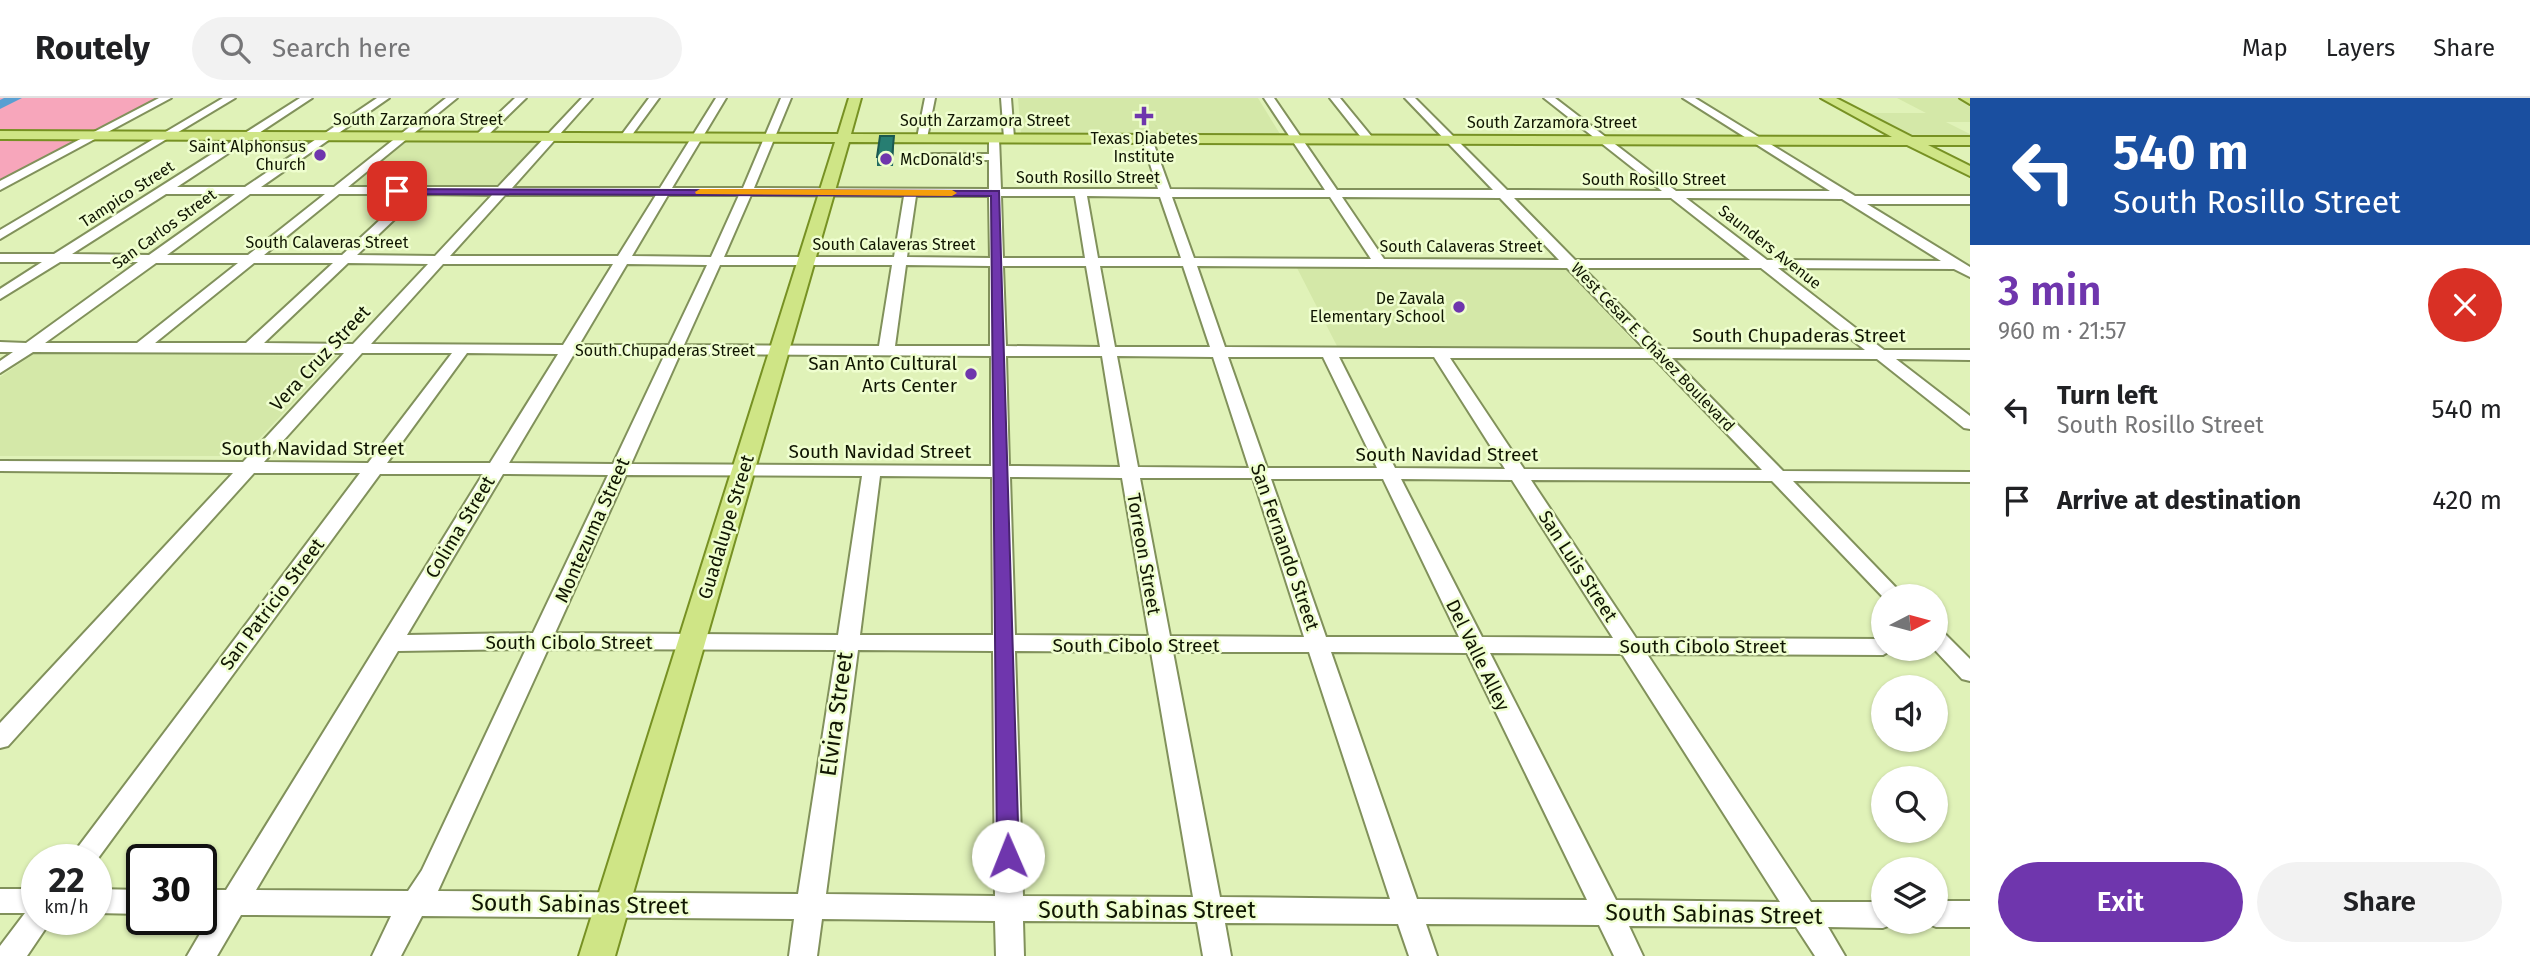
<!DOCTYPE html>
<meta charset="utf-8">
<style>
body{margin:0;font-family:"Fira Sans",sans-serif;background:#f2f2f2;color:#202124;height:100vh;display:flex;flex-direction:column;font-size:26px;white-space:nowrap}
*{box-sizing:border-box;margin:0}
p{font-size:23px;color:#757577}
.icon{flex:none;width:38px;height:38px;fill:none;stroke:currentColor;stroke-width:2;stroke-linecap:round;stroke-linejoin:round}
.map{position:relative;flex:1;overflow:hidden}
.drawer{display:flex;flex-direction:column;background:#fff;width:560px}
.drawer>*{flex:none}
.hud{background:#1a4fa0;color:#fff;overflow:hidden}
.needle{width:46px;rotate:84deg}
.tools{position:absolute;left:1871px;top:486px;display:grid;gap:14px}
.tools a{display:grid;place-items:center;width:77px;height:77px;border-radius:50%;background:#fff;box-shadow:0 2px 5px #0004;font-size:35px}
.speed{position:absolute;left:21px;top:746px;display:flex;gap:14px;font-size:35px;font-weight:700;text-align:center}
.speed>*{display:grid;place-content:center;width:91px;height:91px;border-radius:50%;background:#fff;box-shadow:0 2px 5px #0004;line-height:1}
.speed small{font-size:18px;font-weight:400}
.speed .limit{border:4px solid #111;border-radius:10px;background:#fff;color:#111}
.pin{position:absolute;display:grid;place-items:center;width:60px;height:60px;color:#fff;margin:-30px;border-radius:14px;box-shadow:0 4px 10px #0006}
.me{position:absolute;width:77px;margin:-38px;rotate:359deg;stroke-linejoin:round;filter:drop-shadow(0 0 5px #0008)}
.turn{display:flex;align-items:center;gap:24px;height:147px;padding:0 28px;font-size:32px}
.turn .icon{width:91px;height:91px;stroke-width:2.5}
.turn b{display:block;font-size:49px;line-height:60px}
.round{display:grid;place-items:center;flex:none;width:74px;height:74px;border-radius:37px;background:#f2f2f2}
.head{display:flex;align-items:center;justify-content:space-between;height:119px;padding:0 28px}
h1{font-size:42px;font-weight:600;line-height:52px;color:#6f36ad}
.action{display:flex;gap:14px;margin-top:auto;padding:14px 28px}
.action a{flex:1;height:80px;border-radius:42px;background:#6f36ad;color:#fff;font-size:28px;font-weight:600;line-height:80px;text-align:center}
.action a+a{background:#f2f2f2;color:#202124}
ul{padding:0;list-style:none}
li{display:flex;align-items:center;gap:21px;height:91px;padding:0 28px}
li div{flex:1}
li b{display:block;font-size:26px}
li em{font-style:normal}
header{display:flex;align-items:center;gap:42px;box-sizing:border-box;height:98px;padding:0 35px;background:#fff;border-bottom:2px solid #e0e0e0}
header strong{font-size:33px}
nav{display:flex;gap:38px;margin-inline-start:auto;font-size:24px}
.search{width:490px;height:63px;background:#f2f2f2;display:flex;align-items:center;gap:18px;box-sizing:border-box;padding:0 24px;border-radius:38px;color:#757577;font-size:26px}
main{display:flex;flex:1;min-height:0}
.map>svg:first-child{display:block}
.built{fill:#d4e8a8}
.green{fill:#f7a6bb}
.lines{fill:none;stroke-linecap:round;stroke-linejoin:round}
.river{fill:#589fd2;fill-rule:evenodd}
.minor-casing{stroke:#81915b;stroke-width:4}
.major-casing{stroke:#779123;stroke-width:4}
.minor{fill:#fff;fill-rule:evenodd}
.major{fill:#cfe586;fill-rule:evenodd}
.wall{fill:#226c62}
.building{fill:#277e72;stroke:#1b5850;stroke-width:2}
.route{fill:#6f36ad;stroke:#482370;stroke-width:2}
.slow{fill:#f59e0b}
.poi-dot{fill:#6f36ad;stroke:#effecf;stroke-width:2.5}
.labels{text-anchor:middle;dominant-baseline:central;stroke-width:5;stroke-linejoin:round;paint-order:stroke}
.far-street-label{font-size:16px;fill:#101602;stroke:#effecf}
.far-poi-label{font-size:16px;fill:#101602;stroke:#effecf;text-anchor:end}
.street-label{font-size:19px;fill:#101602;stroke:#effecf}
.poi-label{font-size:19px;fill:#101602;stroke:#effecf;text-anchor:end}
.near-street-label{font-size:23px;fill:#101602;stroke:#effecf}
</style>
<header>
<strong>Routely</strong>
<div class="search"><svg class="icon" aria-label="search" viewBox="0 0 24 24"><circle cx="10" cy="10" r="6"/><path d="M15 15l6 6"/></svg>Search here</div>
<nav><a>Map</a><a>Layers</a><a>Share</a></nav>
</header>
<main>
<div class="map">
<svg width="1970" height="858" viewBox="0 0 1970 858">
<rect width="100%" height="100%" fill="#e0f2b8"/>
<!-- built -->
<path class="built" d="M1018,0H1258L1280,36H1021Z
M1897,0H1958L1970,6V24H1946L1970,36V39H1908L1862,15H1926Z
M407,43L538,44L497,87H353Z
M1297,170H1564L1639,249L1337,248Z
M35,255L337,258L243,358H0V279Z"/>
<!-- green -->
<path class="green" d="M0,0H161L97,33H0Z
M0,40H84L0,85Z"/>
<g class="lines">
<!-- river -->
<path class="river" d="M4,0H22L0,11V2Z"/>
<!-- minor casing -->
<g class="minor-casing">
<path id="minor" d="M159,0H171L0,92V83Z
M223,0H235L0,141V132Z
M300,0H312L177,89H245L377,0H389L261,89H334L446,0H457L348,89H498L582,0H592L512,90H660L716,0H726L672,90H743L781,0H791L754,90L989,91V62H932L926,59L932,56H989V40L994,37L999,40L1001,91H1158L1142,41L1147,38L1152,41L1170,91L1325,92L1264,0H1274L1337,92H1493L1405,0H1415L1507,92L1662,93L1544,0H1555L1676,93H1830L1683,0H1695L1855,98H1970V106H1867L1970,169V179L1954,171L1778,170L1884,252H1970V262L1896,261L1970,318V331L1964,330L1877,261L1672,260L1783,373L1970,374V384L1793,383L1905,499H1883L1772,383L1531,382L1636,540L1883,541V551H1893L1883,557L1647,556L1811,804H1883V824L1893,826L1883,830L1828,829L1845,858H1815L1796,829L1629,828L1643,858H1614L1599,827L1426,826L1437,858H1409L1398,826L1225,825L1231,858H1203L1197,824L1023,823L1024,858H996L995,823L822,821L817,858H789L794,821L422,818L401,858H372L391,818L241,817L217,858H187L211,817L201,816V792H226L483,376H380L96,763L69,761L360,375H254L8,648L0,650V625L233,375L0,373V363L243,364L344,255L33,254L0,275V263L13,254H0V244L26,245L138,164H60L0,201V191L42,164H0V156H54ZM166,96H235L149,157L72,156ZM250,96H325L248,157H167ZM339,96H408L342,157H264ZM421,96L492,97L435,158L357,157ZM505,97H656L618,158H450ZM668,97H739L711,159L632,158ZM751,97L904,98L894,159H724ZM916,98H989L990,160L907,159ZM1001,98H1075L1085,160H1003ZM1087,98L1160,99L1181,160H1098ZM1172,99H1330L1371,161L1194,160ZM1342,99L1500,100L1559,162L1384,161ZM1514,100H1671L1750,162H1575ZM1686,100L1842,101L1941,163L1767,162ZM156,165H238L137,245H45ZM254,165H333L246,245H155ZM348,165L428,166L353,246L264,245ZM443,166H613L563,247L371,246ZM627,166L707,167L669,247H579ZM720,167H892L879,248L684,247ZM906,167L990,168V248H895ZM1003,168H1086L1100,249L1006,248ZM1100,168H1183L1210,249H1115ZM1197,168L1567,170L1645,251L1225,249ZM1583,170H1761L1865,252L1663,251ZM362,255H452L368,365L264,364ZM467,255L558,256L490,365H387ZM574,256H665L613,366L509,365ZM680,256L991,258V368L631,366ZM1006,258H1102L1120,369L1009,368ZM1117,258L1213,259L1249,370L1138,369ZM1228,259H1323L1377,370H1267ZM1339,259H1434L1505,371L1395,370ZM1450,260H1654L1762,372L1524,371ZM503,376L608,377L533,535L407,537ZM626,377L862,378L838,537L555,535ZM880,378L992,379L993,537H860ZM1010,379L1122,380L1149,538L1015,537ZM1140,380H1253L1304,539L1170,538ZM1271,381H1383L1459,539H1326ZM1401,381L1512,382L1613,540L1482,539ZM526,551L422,772L408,793L256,792L398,553ZM548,551L836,552L798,796L438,793ZM858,552L993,553L995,798L826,796ZM1015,553L1151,554L1193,799L1023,798ZM1173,554H1309L1390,801L1220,799ZM1331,554L1467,555L1587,802L1417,801ZM1490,555L1622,556L1780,804L1616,802Z
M515,0H526L484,41H476V37Z
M649,0H659L629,41H621L620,39Z
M925,0H935L927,40L922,43L917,40Z
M1001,0H1011L1014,40L1009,43L1004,40Z
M1330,0H1340L1372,39V43H1364Z
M1936,532L1944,535L1970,561V583L1962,581L1934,551Z
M0,791H37V821H52L27,858H0V848L25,815H0Z
M96,791L142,792V816L96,815Z
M1936,803H1970V829H1936L1926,825L1936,824Z"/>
</g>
<!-- major casing -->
<g class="major-casing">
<path id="major" d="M849,0H861L851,36L1892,39L1821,0H1836L1912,39H1970V47H1928L1970,68V78L1907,47L849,44L615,858H579L835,44L0,41V33L838,36Z
M1960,0H1970V6Z"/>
</g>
<!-- minor -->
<use href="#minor" class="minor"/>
<!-- major -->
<use href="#major" class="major"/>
</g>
<!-- wall -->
<path class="wall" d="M894,47L893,68H877V59Z"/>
<!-- building -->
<path class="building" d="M880,38H894L892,59H877Z"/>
<!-- route -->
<path class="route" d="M393,91L999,93L1019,758L1016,765L1008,767L1000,765L997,758L991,98L397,96L392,93Z"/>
<!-- slow -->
<path class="slow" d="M700,91L952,92L957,95L952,98L696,96L695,94Z"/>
<!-- markers -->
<g class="poi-dot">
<path d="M1140.5 7.5h7v7h7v7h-7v7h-7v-7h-7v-7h7z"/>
<circle cx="320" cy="57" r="7"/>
<circle cx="886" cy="61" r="7"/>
<circle cx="1459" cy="209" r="7"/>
<circle cx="971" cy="276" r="7"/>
</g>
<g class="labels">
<!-- far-street labels -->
<g class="far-street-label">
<text x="418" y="21">South Zarzamora Street</text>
<text x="985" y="22">South Zarzamora Street</text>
<text x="1552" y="24">South Zarzamora Street</text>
<text x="1088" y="79">South Rosillo Street</text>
<text x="1654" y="81">South Rosillo Street</text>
<text transform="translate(127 96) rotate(-33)">Tampico Street</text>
<text transform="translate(164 131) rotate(-36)">San Carlos Street</text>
<text x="327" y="144">South Calaveras Street</text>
<text x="894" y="146">South Calaveras Street</text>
<text x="1461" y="148">South Calaveras Street</text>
<text transform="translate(1770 149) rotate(38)">Saunders Avenue</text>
<text transform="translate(1653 249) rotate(46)">West César E. Chávez Boulevard</text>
<text x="665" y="252">South Chupaderas Street</text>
</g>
<!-- far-poi labels -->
<g class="far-poi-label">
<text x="1144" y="40" text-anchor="middle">Texas Diabetes<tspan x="1144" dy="18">Institute</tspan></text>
<text x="306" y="48">Saint Alphonsus<tspan x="306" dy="18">Church</tspan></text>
<text x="900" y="61" text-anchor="start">McDonald's</text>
<text x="1445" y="200">De Zavala<tspan x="1445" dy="18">Elementary School</tspan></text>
</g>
<!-- street labels -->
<g class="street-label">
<text x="1799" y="237">South Chupaderas Street</text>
<text transform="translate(320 260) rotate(-47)">Vera Cruz Street</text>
<text x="313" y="350">South Navidad Street</text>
<text x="880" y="353">South Navidad Street</text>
<text x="1447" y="356">South Navidad Street</text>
<text transform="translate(460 429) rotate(-59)">Colima Street</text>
<text transform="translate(726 429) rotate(-73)">Guadalupe Street</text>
<text transform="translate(592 432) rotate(-66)">Montezuma Street</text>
<text transform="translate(1285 449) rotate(71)">San Fernando Street</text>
<text transform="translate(1144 456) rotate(80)">Torreon Street</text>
<text transform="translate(1578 468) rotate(57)">San Luis Street</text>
<text transform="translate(272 506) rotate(-53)">San Patricio Street</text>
<text x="569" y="544">South Cibolo Street</text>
<text x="1136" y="547">South Cibolo Street</text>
<text x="1703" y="548">South Cibolo Street</text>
<text transform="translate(1478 557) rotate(64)">Del Valle Alley</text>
</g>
<!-- poi labels -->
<g class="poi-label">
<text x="957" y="265">San Anto Cultural<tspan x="957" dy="22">Arts Center</tspan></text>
</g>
<!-- near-street labels -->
<g class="near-street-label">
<text transform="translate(836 616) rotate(-82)">Elvira Street</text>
<text transform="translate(580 806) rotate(1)">South Sabinas Street</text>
<text x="1147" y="812">South Sabinas Street</text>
<text transform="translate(1714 816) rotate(1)">South Sabinas Street</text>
</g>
</g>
</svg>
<div class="tools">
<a><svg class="needle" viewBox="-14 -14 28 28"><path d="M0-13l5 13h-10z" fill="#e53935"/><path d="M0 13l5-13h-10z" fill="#757577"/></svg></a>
<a><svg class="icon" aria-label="sound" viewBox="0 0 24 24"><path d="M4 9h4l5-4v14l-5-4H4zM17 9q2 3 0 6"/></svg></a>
<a><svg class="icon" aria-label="search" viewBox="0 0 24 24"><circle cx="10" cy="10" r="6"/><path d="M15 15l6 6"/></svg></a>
<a><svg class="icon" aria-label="layers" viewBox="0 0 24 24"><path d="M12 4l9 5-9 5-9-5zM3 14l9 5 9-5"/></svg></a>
</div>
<div class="speed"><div>22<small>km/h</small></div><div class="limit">30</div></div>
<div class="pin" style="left:397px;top:93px;background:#d93025"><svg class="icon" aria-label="arrive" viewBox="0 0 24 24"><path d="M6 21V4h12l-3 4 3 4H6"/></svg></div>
<svg class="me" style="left:1008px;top:758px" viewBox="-20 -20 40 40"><circle r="19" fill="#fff"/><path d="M0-13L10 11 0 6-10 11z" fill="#6f36ad"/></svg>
</div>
<section class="drawer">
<div class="hud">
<div class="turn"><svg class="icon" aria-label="left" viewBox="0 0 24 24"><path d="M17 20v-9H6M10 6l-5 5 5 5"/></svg><div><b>540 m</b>South Rosillo Street</div></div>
</div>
<div class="head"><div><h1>3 min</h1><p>960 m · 21:57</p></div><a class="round" style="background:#d93025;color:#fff"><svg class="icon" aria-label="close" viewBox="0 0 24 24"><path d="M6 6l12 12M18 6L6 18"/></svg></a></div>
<ul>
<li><svg class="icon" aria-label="left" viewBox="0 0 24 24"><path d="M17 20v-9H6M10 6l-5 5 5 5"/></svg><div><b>Turn left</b><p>South Rosillo Street</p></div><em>540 m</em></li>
<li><svg class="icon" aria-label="arrive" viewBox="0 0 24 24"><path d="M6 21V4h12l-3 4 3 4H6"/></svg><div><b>Arrive at destination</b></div><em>420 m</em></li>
</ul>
<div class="action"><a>Exit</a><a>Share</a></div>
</section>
</main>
